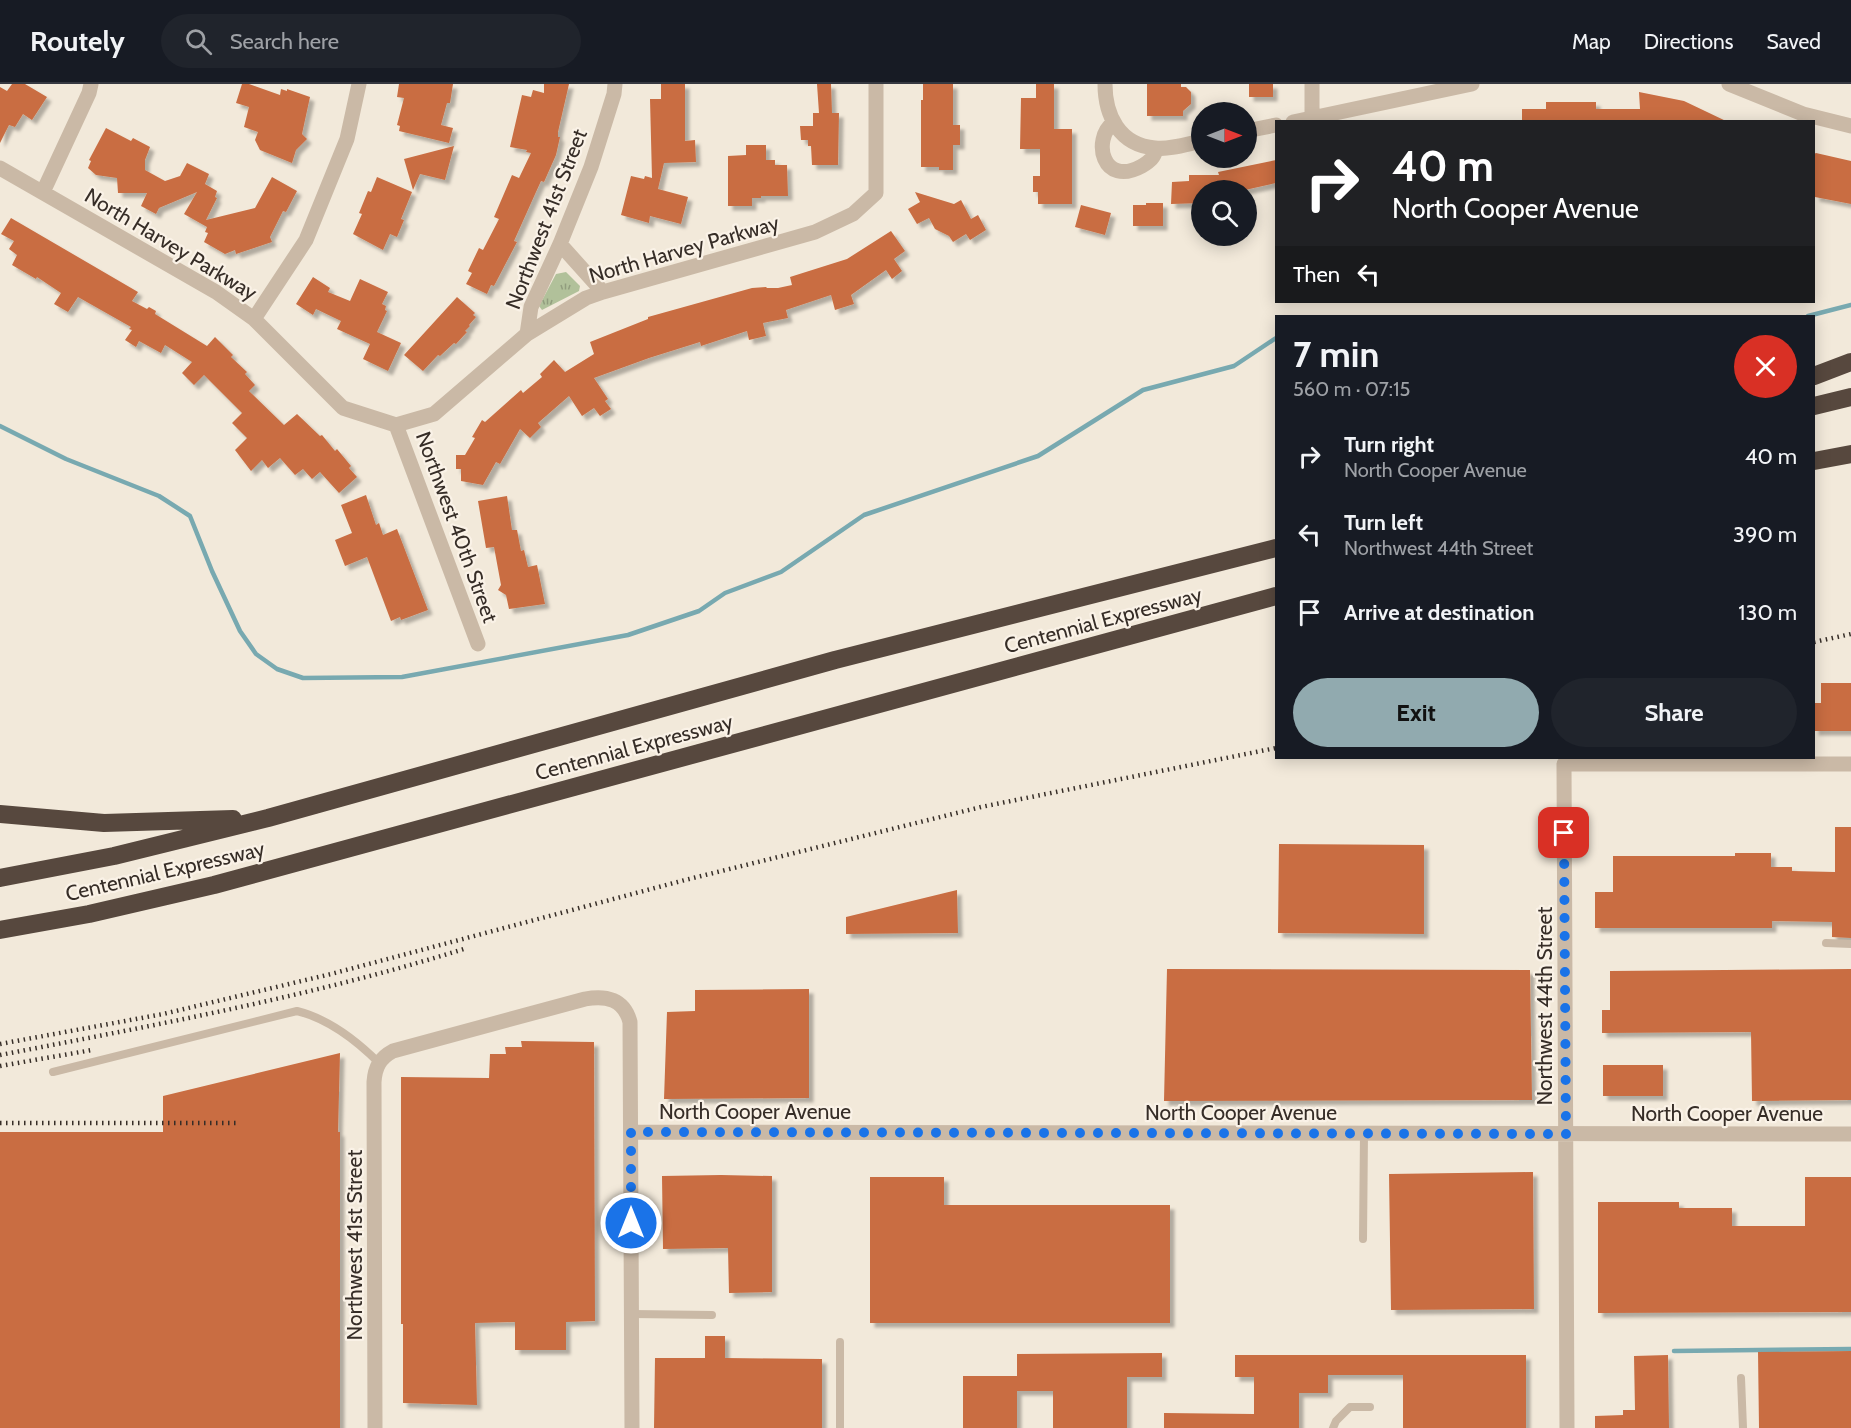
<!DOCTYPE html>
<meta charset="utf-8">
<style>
body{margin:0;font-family:Cabin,sans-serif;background:#20242c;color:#f1f3f6;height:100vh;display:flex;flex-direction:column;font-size:22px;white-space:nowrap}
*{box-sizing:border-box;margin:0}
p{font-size:20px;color:#9ea1a6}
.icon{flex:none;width:33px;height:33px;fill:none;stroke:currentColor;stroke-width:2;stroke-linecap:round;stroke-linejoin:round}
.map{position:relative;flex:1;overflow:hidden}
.drawer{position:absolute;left:1275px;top:231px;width:540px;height:444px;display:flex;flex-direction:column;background:#171b24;border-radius:0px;box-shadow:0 3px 15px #0003}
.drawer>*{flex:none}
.guide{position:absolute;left:1275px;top:36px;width:540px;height:183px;border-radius:0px;box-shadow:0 3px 15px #0003;background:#202124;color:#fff;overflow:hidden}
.needle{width:39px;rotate:90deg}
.buttons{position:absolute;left:1191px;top:18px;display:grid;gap:12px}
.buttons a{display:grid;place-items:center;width:66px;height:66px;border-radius:50%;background:#171b24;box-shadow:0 3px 15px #0003;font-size:30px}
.pin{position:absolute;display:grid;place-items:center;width:51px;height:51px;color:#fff;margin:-26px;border-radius:12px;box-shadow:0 3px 9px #0006}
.me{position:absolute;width:66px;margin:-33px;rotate:0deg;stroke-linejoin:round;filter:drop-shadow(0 0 4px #0008)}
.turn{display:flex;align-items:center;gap:21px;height:126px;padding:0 18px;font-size:27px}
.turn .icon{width:78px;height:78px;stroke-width:2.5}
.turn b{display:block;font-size:42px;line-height:51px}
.then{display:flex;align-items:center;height:57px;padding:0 18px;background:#0003;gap:12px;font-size:22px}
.round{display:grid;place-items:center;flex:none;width:63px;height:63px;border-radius:32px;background:#20242c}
.overview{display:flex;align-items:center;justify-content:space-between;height:102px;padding:0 18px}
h1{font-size:36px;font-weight:800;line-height:45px}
.button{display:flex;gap:12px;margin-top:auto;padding:12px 18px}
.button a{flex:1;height:69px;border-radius:36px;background:#91aaaf;color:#111;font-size:24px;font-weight:800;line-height:69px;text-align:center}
.button a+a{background:#20242c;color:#f1f3f6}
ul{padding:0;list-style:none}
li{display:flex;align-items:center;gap:18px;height:78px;padding:0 18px}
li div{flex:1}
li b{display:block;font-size:22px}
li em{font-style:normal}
header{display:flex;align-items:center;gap:36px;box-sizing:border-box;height:84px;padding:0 30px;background:#171b24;border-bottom:2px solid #363941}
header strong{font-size:28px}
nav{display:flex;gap:33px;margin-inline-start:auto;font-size:21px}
.search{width:420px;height:54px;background:#20242c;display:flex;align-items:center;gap:15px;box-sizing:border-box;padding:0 21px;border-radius:33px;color:#9ea1a6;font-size:22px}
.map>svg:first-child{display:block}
.grass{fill:url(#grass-tufts)}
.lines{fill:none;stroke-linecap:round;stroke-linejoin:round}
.stream{stroke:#78a9b0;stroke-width:4.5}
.building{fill:#c96d42;filter:url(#shadow)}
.lane{stroke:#cab9a6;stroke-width:8}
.street{stroke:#cab9a6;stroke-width:15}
.highway{stroke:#57483e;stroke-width:18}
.rail{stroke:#362d27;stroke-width:4.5;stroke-dasharray:1.5 4.5;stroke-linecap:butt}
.route{stroke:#1a73e8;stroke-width:10;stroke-dasharray:0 18}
.labels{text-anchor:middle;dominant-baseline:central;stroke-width:4.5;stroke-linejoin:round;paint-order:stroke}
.street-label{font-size:21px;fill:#362d27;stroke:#faf2e7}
</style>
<header>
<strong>Routely</strong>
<div class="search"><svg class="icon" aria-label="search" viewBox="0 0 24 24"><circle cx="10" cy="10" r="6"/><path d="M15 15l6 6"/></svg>Search here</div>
<nav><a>Map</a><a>Directions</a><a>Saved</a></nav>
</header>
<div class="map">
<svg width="1851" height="1344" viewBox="0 0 1851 1344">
<defs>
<pattern id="grass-tufts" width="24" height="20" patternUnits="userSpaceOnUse" patternTransform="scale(1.5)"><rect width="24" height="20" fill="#b1c19a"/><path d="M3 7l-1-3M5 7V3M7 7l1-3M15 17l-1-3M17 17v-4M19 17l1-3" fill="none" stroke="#919d7e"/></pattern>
<filter id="shadow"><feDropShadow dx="4.5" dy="4.5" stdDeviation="1.5" flood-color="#0004"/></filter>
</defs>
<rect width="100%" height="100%" fill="#f2e9da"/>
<!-- grass -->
<path class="grass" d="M566,188L580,202L579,207L542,226L539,222L556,190Z"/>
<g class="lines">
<!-- stream -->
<path class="stream" d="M1808,232L1851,221
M0,342L66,375L159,412L190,432L212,487L240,547L256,570L277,585L303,594L402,593L628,551L699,527L725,509L781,488L864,431L1038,372L1143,306L1234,282L1276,254
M1674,1267L1851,1265"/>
</g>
<!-- building -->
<path class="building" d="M12,0H25L47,13L32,36L23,30L15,43L9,41L0,59V3L7,7Z
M242,0H249L280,11L281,5L287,7V5L310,13L302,50L307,55L296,66L292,79L260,66L255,56L258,48L244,43L249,23L236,19Z
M399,0H453L450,19H447L441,41L453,44L449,59L399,47L400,42L397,41L404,14L397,13Z
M544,0H569L558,48V53H560L556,71L544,98L541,97L536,108L514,157L517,158L494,202L491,201L487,210L466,200L472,189L468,187L479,164L483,166L499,135L494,133L512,91L519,94L531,69L526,68L527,66L510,63L522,11L531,13L533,6L544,9Z
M661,0H685V57L695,56L696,78L664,79L658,105L688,113L681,140L650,132L649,139L621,131L631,92L644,95L645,92L652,94L650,15H661Z
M817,0H831L832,29H839L838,81H812L811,62H808V56H801L800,42H813V29H819Z
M923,0H953V41H960V61H953V86H939V83H921V16H923Z
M1036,0H1054V45H1072V120H1038V108H1033V92H1040V65H1020L1021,14H1036Z
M1147,0H1181V3H1186L1191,8V20L1183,27V32H1147Z
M1249,0H1273V13H1249Z
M1639,8L1684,17L1728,38H1522V25H1546V18H1596V25H1640Z
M106,44L131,57L133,54L150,63L145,76V86L165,97L180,92L187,79L209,90L205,100L217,107L215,113L217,114L206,136L255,124L272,93L297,107L286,128L283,127L270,153L272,158L236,170L235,166L225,170L204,158L208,149L205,148L207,143L184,130L197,108L159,124L156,130L141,122L147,109H118L117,94L96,91L88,84L91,77L89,76Z
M746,61H766V76H775V81H787L788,112H761V114H752V122H728V72L746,71Z
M454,62L445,96L420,90L413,106L404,75Z
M1816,69L1851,77V120L1815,113L1814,70Z
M1276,76V99L1245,106H1202V119L1171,120L1172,98L1189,97V91H1219L1218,88Z
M377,93L412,108L401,135L404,136L397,153L390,150L383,166L353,150L362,130L359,129L368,107L371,108Z
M915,108L954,120L961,116L971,135L978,131L986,146L970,156L966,150L953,158L949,152L935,145L929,134L917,140L908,125L920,118Z
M1146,119H1163V142H1133V121H1146Z
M1081,121L1111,129L1105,151L1075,143Z
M11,134L138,208L132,217L147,225L149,223L156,227L155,230L207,262L215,253L233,271L231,273L247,288L245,290L255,301L249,307L284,341L297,330L320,352L322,351L335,367L337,365L351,382L349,384L357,393L339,409L320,388L312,395L303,385L295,391L280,374L268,384L262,376L251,387L235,366L247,354L232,339L242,329L204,291L194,301L182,289L192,278L165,261L161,269L139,257L136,263L125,256L132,246L129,245L131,243L78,213L68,228L54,220L61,209L37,193L36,195L12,181L17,171L9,165L14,157L1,150Z
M891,147L905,167L894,175L902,187L892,195L886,186L851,211L854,220L835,226L831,211L786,226L788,234L763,239L766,252L749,256L747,247L701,262L700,258L649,274L594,294L608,315L605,317L611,325L600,332L594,324L582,332L569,312L538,339L541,343L530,354L520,345L500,380L496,378L483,401L461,397V385H456V371H465L475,354L472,353L482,336L485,338L521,306L523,309L542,293L540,290L554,276L565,288L594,270L590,258L648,235V233L752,204L766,203L767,204H778L792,201L790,193L847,175Z
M313,193L330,204L328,208L350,217L360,195L388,208L382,220L386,222L385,226L387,227L377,248L401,259L388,287L363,275L370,260L337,245L341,237L316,225L313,231L296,220Z
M457,213L475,229L473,231L476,233L469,241L470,242L465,247L467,248L456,260L454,259L440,272L438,271L423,287L404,271Z
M366,411L376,441L379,439L383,451L397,445L428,526L401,536L400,533L391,537L367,473L345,482L335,456L352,449L341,421Z
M507,412L512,446H517L521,467L524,466L528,483L537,481L545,520L509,525L506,511L498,506L501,501L494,463L486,464L478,417Z
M1821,599H1851V647H1814V619H1821Z
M1835,743H1851V854L1832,853V838L1772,837V844H1595V808H1613V772H1735V769H1771V783H1792V787L1835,788Z
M1279,760L1424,761V850L1278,849Z
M957,806L958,849L846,850V833Z
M1167,885L1530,886L1532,1016L1164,1017Z
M1851,885V1016L1752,1017L1751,948L1602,949V926H1610V887Z
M809,905V1014L664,1015L667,928L695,927V906Z
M521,957L594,958L595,1237L566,1238V1266H515V1238L475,1239L477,1321L403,1319V1240H401V993L489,994L490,970H506L505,963H522Z
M340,969L338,1048H340V1344H0V1048H163V1012Z
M1603,981H1663V1012H1603Z
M1533,1088L1534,1225L1391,1226L1389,1090Z
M721,1091L772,1092V1208L729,1209L728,1164L663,1165L662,1092Z
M870,1093H944V1121H1170V1239H870Z
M1805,1093H1851V1228L1598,1229V1118H1679V1124H1732V1142H1805Z
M705,1252H725V1274L822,1275V1344H654L655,1274H705Z
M1851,1267V1344H1759L1758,1268Z
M1162,1269V1293H1127V1344H1053V1307H1017V1344H963V1292H1017V1270Z
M1235,1271H1526V1344H1403V1291H1328V1309H1299V1344H1164V1329L1254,1330V1293H1235Z
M1668,1271L1669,1344H1595V1332L1623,1331V1326H1635L1634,1272Z"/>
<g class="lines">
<!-- lane -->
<path class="lane" d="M1826,859L1851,860
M53,988L297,927C329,935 356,956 379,979
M1363,1155L1364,1049
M632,1230L712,1231
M1741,1294L1743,1344
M840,1344V1258
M1333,1344L1336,1337L1350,1323H1370"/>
<!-- street -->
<path class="street" d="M1105,0C1105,31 1119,61 1155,64C1170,66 1187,60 1202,57
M1729,0L1803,30L1851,42
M1312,33V0
M1293,38L1472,0
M1113,39C1092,55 1102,104 1142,82C1150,77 1154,74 1156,65
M1246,47L1276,41
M0,84L216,208L254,235L343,324L396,341L434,330L527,250L586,214L603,208L815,148L853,130L876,109V0
M43,108L89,9L91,0
M560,160L603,208
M254,235L306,156L347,55L359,0
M527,250L531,223L560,160L591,83L614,10L615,0
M396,341L478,560
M631,1048L1851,1050
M375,1344L374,998C375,983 380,974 393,967L585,915C606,911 624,915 630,938L632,1344
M1567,1344L1564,680H1851"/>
<!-- highway -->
<path class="highway" d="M1814,292L1851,278
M1814,322L1851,313
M1814,377L1851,370
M0,730L104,739L233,735
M0,794L114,772L268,734L835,576L1276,464
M0,846L89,830L214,801L1276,512"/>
<!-- rail -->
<path class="rail" d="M1814,558L1851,550
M0,960L163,930L331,890L685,796L981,723L1276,664
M0,971C156,941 313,912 464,865
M0,982L92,966
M0,1039H237"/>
</g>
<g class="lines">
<!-- route -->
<path class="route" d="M631,1139V1048L1566,1050L1564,749"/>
</g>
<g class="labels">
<!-- street labels -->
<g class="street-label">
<text transform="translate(546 135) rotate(-69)">Northwest 41st Street</text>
<text transform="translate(171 160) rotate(31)">North Harvey Parkway</text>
<text transform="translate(684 165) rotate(-16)">North Harvey Parkway</text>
<text transform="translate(457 443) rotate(70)">Northwest 40th Street</text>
<text transform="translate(1103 536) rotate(-15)">Centennial Expressway</text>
<text transform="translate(634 663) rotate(-15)">Centennial Expressway</text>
<text transform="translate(165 787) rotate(-13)">Centennial Expressway</text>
<text transform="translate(1544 922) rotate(-90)">Northwest 44th Street</text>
<text x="755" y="1027">North Cooper Avenue</text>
<text x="1241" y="1028">North Cooper Avenue</text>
<text x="1727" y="1029">North Cooper Avenue</text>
<text transform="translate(354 1161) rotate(-90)">Northwest 41st Street</text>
</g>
</g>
</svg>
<div class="buttons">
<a><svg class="needle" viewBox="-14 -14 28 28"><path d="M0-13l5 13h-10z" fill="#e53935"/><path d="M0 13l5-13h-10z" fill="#9ea1a6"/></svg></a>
<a><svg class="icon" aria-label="search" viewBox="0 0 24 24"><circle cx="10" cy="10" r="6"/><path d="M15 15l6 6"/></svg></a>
</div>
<div class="pin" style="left:1564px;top:749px;background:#d93025"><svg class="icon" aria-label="arrive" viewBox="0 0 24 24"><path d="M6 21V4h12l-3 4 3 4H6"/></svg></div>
<svg class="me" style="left:631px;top:1139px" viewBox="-20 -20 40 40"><circle r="17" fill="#1a73e8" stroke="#fff" stroke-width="3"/><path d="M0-11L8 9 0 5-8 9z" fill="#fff"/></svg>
<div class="guide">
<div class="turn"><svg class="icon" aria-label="right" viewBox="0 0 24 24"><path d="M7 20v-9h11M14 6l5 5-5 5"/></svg><div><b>40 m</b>North Cooper Avenue</div></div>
<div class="then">Then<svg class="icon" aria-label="left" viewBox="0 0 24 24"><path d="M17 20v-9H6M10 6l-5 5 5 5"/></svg></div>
</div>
<section class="drawer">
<div class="overview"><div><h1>7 min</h1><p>560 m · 07:15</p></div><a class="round" style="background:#d93025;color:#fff"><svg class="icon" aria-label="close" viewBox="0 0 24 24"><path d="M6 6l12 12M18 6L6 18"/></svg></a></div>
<ul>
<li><svg class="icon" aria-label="right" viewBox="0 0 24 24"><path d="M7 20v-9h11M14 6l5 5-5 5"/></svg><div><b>Turn right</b><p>North Cooper Avenue</p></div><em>40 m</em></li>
<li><svg class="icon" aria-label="left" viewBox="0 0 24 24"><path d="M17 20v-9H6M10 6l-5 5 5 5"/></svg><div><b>Turn left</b><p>Northwest 44th Street</p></div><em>390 m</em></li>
<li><svg class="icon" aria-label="arrive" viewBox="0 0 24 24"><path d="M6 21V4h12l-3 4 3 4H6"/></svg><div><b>Arrive at destination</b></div><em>130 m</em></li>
</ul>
<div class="button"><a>Exit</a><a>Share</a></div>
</section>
</div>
